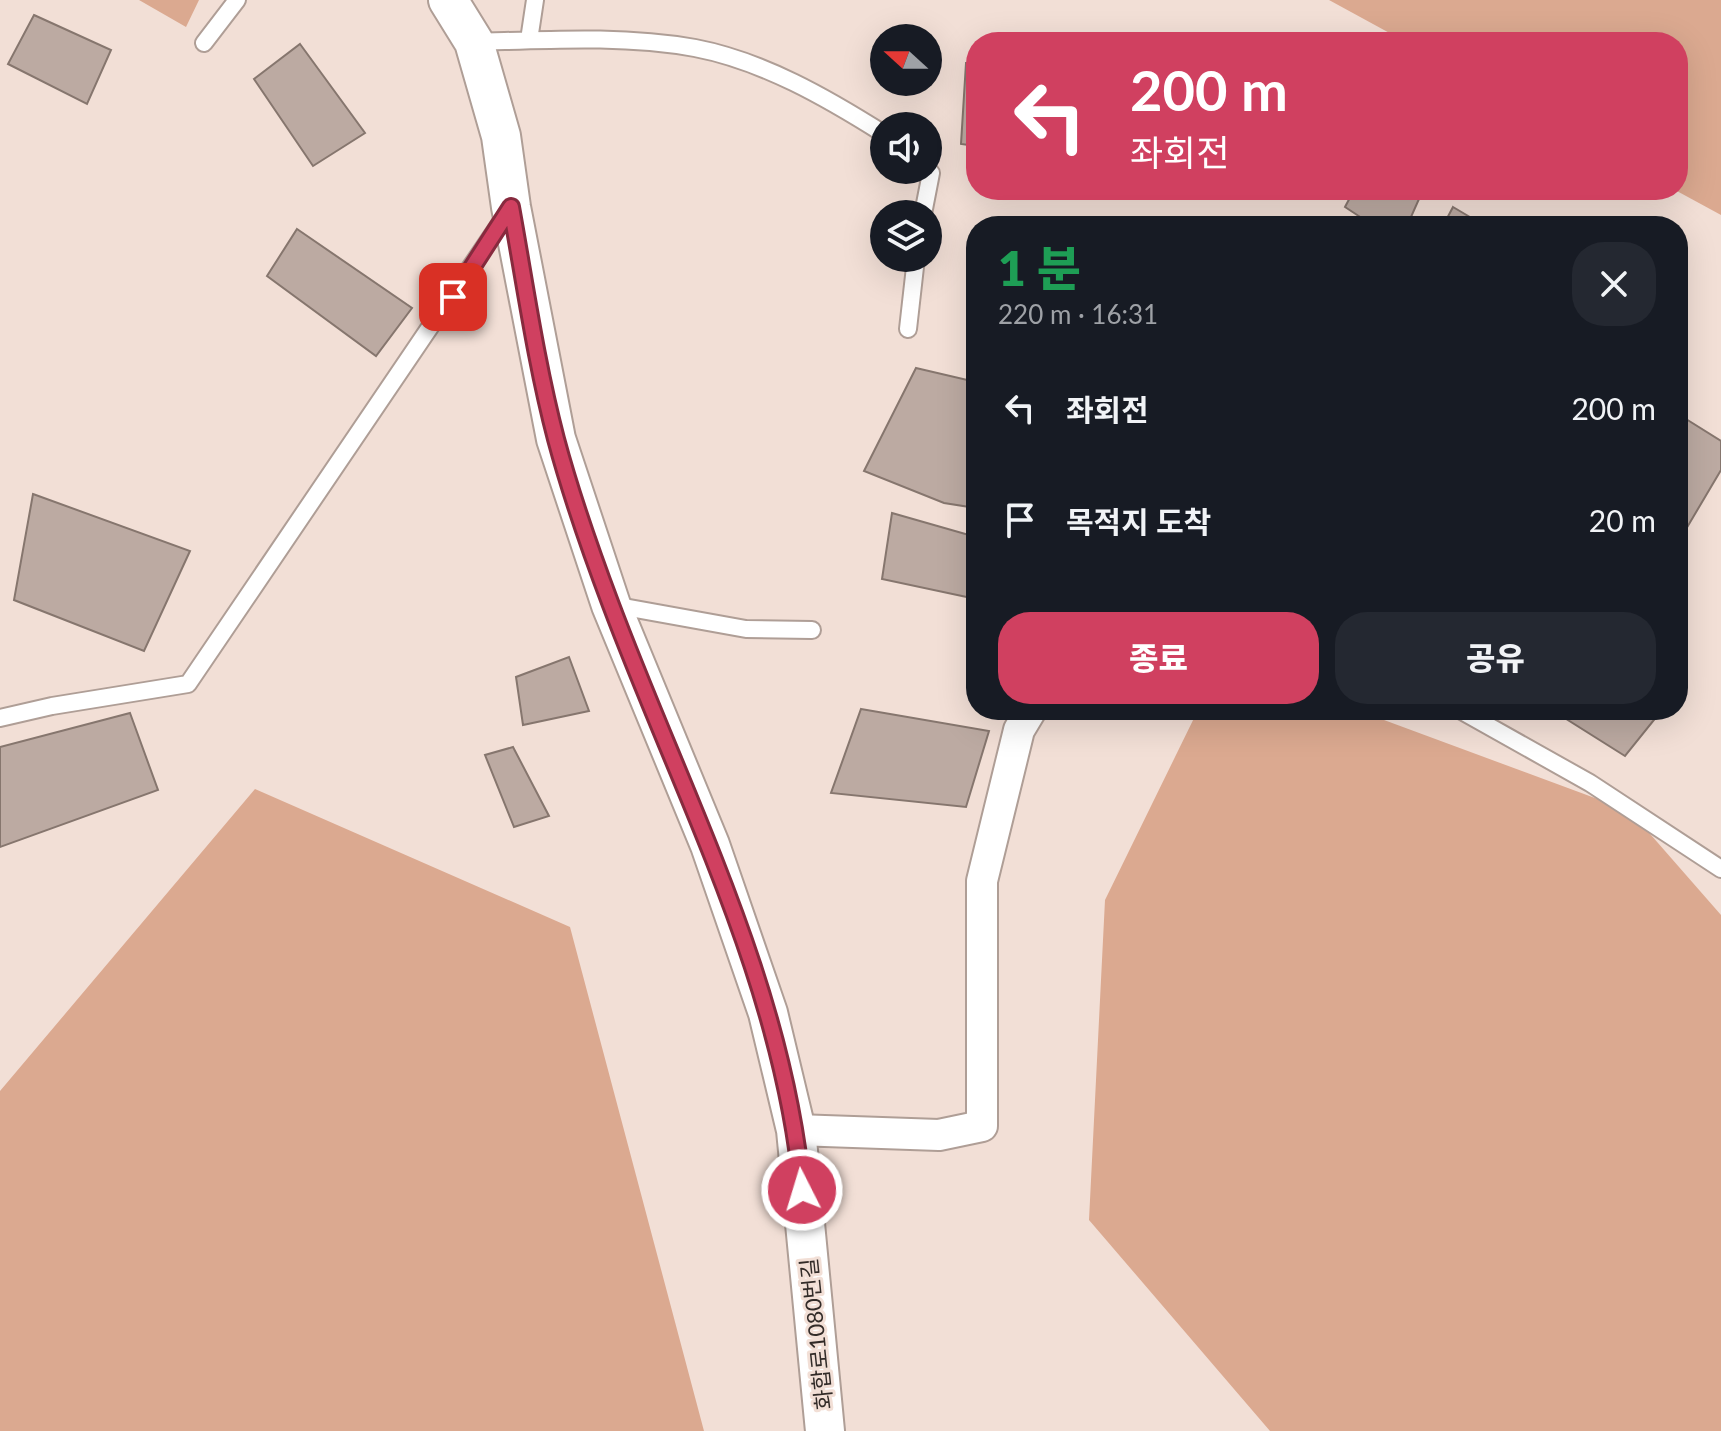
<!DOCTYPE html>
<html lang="ko">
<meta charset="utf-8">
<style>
body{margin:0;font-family:Lato,"Noto Sans KR",sans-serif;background:#242831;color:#f1f3f6;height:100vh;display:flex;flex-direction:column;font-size:30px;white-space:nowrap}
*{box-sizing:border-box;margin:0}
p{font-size:26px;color:#9ea1a6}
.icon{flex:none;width:44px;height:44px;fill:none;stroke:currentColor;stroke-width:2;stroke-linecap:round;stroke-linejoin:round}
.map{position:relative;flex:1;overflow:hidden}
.side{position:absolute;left:966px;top:216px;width:722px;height:504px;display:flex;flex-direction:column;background:#171b24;border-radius:32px;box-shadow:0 8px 32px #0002}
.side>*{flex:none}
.guide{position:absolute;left:966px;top:32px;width:722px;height:168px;border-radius:32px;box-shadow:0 8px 32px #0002;background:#d04060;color:#fff;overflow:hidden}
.needle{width:52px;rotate:291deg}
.controls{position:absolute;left:870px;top:24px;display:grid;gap:16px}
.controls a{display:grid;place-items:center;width:72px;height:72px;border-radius:50%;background:#171b24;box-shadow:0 8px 32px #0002;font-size:40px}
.pin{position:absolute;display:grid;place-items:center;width:68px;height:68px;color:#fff;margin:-34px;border-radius:16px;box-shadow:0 4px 12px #0006}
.me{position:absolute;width:88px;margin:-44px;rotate:355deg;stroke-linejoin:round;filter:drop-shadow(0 0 6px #0008)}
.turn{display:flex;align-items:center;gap:28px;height:168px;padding:0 32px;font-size:36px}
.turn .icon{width:104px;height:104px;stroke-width:2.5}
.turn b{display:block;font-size:56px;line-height:68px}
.round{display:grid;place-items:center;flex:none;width:84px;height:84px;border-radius:32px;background:#242831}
.summary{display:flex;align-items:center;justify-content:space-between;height:136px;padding:0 32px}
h1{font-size:48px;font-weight:800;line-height:60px;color:#1e9e55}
.action{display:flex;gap:16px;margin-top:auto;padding:16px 32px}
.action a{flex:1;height:92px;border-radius:32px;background:#d04060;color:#fff;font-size:32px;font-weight:800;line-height:92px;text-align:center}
.action a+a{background:#242831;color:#f1f3f6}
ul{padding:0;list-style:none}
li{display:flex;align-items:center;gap:24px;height:112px;padding:0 32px}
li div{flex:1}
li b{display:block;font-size:30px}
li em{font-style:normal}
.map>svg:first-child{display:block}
.green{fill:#dba990}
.building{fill:#bcaaa2;stroke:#86766e;stroke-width:2}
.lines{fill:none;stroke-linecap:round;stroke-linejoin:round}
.service-casing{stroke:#af9e96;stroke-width:20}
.minor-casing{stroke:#af9e96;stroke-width:34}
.tertiary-casing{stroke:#af9e96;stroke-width:42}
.service{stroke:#fff;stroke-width:16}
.minor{stroke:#fff;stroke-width:30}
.tertiary{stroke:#fff;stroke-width:38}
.route-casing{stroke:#872a3e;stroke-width:20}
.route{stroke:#d04060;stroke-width:14}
.labels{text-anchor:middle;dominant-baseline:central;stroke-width:6;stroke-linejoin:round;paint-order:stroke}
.street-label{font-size:22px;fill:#322b28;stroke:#f2dfd6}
</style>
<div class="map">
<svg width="1721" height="1431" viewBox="0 0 1721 1431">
<rect width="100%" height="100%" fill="#f2dfd6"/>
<!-- green -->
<path class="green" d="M139,0H199L186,27Z
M1329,0H1721V215L1675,190L1678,42H1406Z
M1198,710H1357L1630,811L1721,915V1431H1270L1089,1220L1105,900Z
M255,789L570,927L704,1431H0V1091Z"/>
<!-- building -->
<path class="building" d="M34,15L111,50L87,104L8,64Z
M300,44L365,133L313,166L254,79Z
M966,63L976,64V146L961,144Z
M1354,190H1423L1407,226H1374L1345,207Z
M1453,207L1485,226H1443Z
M297,229L412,308L376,356L267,276Z
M916,368L976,382V508L944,503L864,471Z
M1678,414L1721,441V470L1679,541Z
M33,494L190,551L144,651L14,600Z
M892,513L976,537V599L882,579Z
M569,657L589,711L523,725L516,677Z
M861,709L989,731L966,807L831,793Z
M1552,710H1662L1625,756Z
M130,713L158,790L0,847V747Z
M513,747L549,816L514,827L485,755Z"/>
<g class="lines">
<!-- service casing -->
<g class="service-casing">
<path id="service" d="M529,40L535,0
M474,42C547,40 622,35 695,48C763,61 827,98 884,134
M204,43L237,0
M923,214L931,173L928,170
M908,329L916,258
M613,605L746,629L812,630
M1460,710L1590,783L1721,869
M0,718L52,706L188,684L508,212"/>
</g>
<!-- minor casing -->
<g class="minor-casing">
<path id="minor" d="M796,1130L939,1135L982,1126V881L1019,730L1031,710"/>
</g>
<!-- tertiary casing -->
<g class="tertiary-casing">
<path id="tertiary" d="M448,0L474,42L501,136L511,207L556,439L611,605L710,845L768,1013L796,1130L825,1431"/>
</g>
<!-- service -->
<use href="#service" class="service"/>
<!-- minor -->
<use href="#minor" class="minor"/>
<!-- tertiary -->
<use href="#tertiary" class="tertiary"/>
</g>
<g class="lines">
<!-- route casing -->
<g class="route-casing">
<path id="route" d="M453,297L511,207C525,284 536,363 556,439C571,495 591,552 611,605C683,797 783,983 802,1190"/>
</g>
<!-- route -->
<use href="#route" class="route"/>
</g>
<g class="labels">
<!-- street labels -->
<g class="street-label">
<text transform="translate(816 1334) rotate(-96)">화합로1080번길</text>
</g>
</g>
</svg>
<div class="controls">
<a><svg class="needle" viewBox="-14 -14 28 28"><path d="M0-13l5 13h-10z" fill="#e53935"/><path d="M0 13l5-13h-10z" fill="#9ea1a6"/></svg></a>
<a><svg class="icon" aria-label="sound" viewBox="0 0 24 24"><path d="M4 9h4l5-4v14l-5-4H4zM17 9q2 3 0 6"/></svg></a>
<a><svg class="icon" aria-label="layers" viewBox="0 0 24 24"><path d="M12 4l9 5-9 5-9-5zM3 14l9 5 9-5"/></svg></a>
</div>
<div class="pin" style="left:453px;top:297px;background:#d93025"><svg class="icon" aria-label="arrive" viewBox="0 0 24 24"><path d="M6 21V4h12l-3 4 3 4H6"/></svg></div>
<svg class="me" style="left:802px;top:1190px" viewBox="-20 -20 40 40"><circle r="17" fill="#d04060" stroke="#fff" stroke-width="3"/><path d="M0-11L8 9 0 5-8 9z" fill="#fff"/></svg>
<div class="guide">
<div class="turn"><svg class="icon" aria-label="left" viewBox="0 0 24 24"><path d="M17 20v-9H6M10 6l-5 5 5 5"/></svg><div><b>200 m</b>좌회전</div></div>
</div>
<section class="side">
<div class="summary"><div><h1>1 분</h1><p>220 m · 16:31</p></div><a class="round"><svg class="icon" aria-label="close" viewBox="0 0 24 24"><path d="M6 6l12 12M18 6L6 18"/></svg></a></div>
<ul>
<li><svg class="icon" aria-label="left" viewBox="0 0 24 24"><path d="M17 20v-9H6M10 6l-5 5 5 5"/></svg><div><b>좌회전</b></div><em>200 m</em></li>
<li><svg class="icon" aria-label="arrive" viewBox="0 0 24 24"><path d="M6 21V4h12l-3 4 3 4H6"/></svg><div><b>목적지 도착</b></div><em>20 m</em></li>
</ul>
<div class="action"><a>종료</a><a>공유</a></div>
</section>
</div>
